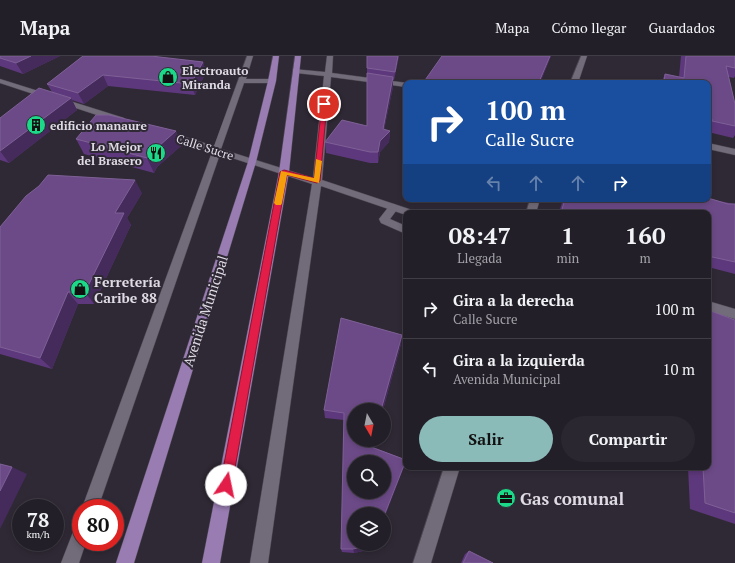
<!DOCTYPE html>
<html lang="es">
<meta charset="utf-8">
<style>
body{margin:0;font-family:"PT Serif",serif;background:#2b2730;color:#f1f3f6;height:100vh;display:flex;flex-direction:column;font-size:15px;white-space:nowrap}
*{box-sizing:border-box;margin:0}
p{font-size:13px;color:#a3a2a8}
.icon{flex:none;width:22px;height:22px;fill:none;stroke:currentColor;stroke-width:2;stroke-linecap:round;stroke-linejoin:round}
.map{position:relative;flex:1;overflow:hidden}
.details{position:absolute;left:403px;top:154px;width:308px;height:260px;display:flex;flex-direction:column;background:#231f28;border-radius:8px;box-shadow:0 2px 6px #0003,0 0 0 1px #403d45}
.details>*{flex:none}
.guide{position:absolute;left:403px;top:24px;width:308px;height:122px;border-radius:8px;box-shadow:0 2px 6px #0003,0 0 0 1px #403d45;background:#1a4fa0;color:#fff;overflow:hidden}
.needle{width:26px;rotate:170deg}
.fabs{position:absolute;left:347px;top:347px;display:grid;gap:8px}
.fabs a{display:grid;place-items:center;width:44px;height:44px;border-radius:50%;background:#231f28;box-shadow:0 2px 6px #0003,0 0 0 1px #403d45;font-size:20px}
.speed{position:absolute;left:12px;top:443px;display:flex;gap:8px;font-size:20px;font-weight:700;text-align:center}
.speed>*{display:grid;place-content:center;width:52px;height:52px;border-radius:50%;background:#231f28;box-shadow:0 2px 6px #0003,0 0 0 1px #403d45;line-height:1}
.speed small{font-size:10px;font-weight:400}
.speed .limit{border:6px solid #d22;background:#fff;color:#111}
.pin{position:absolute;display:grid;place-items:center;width:34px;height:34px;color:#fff;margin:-17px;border:2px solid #fff;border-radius:50%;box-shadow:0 1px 4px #0007}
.me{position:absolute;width:44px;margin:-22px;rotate:11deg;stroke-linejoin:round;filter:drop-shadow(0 0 3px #0008)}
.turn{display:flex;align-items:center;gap:14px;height:84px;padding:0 16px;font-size:18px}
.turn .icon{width:52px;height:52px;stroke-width:2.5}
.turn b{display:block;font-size:28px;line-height:34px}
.lanes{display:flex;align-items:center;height:38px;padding:0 16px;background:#0003;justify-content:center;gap:20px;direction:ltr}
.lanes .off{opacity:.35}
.eta{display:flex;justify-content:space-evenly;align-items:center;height:68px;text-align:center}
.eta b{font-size:24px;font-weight:600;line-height:28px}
.cta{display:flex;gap:8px;margin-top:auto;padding:8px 16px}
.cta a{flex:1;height:46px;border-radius:24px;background:#8bbbb9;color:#111;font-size:16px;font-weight:600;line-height:46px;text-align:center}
.cta a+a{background:#2b2730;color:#f1f3f6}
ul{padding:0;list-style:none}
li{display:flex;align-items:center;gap:12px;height:60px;padding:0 16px;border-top:1px solid #403d45}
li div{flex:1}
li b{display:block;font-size:15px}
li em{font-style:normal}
header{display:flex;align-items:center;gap:24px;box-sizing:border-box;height:56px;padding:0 20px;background:#231f28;border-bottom:1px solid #403d45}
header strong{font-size:19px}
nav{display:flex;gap:22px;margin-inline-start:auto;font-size:14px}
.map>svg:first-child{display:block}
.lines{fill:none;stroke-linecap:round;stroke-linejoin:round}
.service-casing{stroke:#4b4651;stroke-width:1}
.minor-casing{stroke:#4b4651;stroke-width:1}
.trunk-casing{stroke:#4b4651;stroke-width:1}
.service{fill:#726b79;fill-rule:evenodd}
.minor{fill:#726b79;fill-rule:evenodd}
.trunk{fill:#987cb2;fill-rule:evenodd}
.wall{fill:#5e387c}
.shaded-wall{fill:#452b5b}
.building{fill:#6c4a87;stroke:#7e6096;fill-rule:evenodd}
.route{fill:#e11d48;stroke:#92132f}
.slow{fill:#f59e0b}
.labels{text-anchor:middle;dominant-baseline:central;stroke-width:4;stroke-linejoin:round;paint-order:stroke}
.far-poi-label{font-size:12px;font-weight:bold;fill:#dfdbe4;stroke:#2f2935;text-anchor:start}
.far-street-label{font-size:12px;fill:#dfdbe4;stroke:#2f2935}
.poi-label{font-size:14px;font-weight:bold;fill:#dfdbe4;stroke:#2f2935;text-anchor:start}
.street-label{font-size:14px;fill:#dfdbe4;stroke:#2f2935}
.near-poi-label{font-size:17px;font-weight:bold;fill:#dfdbe4;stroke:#2f2935;text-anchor:start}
</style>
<header>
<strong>Mapa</strong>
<nav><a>Mapa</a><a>Cómo llegar</a><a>Guardados</a></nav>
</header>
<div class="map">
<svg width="735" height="507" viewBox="0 0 735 507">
<rect width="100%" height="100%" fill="#2f2935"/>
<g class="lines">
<!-- service casing -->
<g class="service-casing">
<path id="service" d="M394,148L399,151L390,163L406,170V178L381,167L379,163L390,149Z"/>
</g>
<!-- minor casing -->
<g class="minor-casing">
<path id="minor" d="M247,0H253L246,23H272L276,25L272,27H244L221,93L313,122L324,20L296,17H293V13L325,16L327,0H333L332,17L407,27L406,31L331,21L322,124L415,155L416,157H406V159L321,130L268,507H250L312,128L220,98L98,452H82L212,96L160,79L159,77L163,74L214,90Z
M581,0H587L578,27H570Z
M0,23L124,62L125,64L124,66H118L0,27Z
M708,87L735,93V99L708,93Z
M530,143H540L536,157H526Z
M708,245L735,253V263L708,255Z
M444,411H460L431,507H413Z
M81,469V486H86L79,507H61L75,471Z"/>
</g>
<!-- trunk casing -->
<g class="trunk-casing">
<path id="trunk" d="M273,0H279L276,25L256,106L134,507H116L248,106L268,25Z
M295,0H301L289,116L220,507H202L279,116Z"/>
</g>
<!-- service -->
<use href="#service" class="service"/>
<!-- minor -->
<use href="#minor" class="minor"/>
<!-- trunk -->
<use href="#trunk" class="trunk"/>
</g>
<!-- wall -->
<path class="wall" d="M0,0H60L23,18L0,10Z
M83,0L203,6L206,16L195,39L108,30L84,48L72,44L77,54L9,107L0,104V62L52,36L47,28Z
M367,0H399L394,24H393V31L384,74L390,75L389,86L380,96L378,107H370L326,97L325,86L367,70Z
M551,0L540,27H423Z
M681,0H735V20L734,22L729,21L735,48V79L733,82L708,76V27H661L665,18L679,21Z
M406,52V67L403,66V56Z
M176,75L181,90L157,111L154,117L84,98L76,83Z
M142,137L127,162L131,169L94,248H78L52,313L0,298V171Z
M563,143H708L735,148V218L708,211V157H559Z
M735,264V468L690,453L688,411H708Z
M401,288L383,354H354L373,391L406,404L404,411L354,488H374L373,493L354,497L342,496L341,493L344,364L325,362L324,354Z
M469,495L493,507H461L465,498Z"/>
<!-- shaded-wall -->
<path class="shaded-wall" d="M31,0H60L23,18L16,7Z
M398,0H399L394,24L395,16Z
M550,0H551L540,27H539Z
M203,6L206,16L195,39L191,28Z
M103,19L108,30L84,48L78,37Z
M393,21V31L382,83L390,75L389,86L380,96L378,107V96Z
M71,42L77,54L9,107L0,95Z
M176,75L181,90L157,111L154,117L147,102L151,97Z
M135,124L142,137L127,162L131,169L94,248L85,236L115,157Z
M68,236L78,248L52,313L40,302Z
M402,279L401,288L383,354H381Z
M373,384H375L371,397V391Z
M406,404L404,411L384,463V460Z
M12,411L27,418L0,473V435Z
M373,488H374L373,493L354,497L353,493Z"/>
<!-- building -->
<path class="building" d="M0,0H31L16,7L0,2Z
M83,0H151L203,6L191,28L103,19L78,37L47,28Z
M367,0H398L395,16L367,12Z
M442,0H550L539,26L531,24L530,27H423Z
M686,0H735V12L726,10L735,48V70L712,65V63L708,62V27H664L665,18L684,22Z
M367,17L393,21L383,73L390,75L380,85L378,96H370L325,86L342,64L367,70Z
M39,32L71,42L0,95V62Z
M406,52V56H403Z
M96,59H109L176,75L151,97L147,102L76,83Z
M48,119L135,124L115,157H124L85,236H68L40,302L0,291V171L26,140L39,130Z
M708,142L728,148H735V206L708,200V157H561L565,143H708Z
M708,254L735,264V457L705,447L703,411H708Z
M341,262L402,279L381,354H354V384H373L371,391L406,404L384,460V458H354V488H373V489L353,493H341L344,357L324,354ZM354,406H384V436H354Z
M0,408L12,411L0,435Z
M469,495L493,507H463Z"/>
<!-- route -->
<path class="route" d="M322,47L327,48L320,125L317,127L287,119L232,429L230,433L226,435L221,433L220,429L280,116L284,114L314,122Z"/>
<!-- slow -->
<path class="slow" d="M316,103L322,105L319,127L287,119L282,147L281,149H276L274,147L281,115L314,122Z"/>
<!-- icons -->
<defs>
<g id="shop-disc" transform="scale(1)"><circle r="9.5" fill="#1bd988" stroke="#2f2935"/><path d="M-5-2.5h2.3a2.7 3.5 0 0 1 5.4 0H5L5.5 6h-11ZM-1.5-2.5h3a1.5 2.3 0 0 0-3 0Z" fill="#111"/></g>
<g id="building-disc" transform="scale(1)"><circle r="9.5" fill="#1bd988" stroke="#2f2935"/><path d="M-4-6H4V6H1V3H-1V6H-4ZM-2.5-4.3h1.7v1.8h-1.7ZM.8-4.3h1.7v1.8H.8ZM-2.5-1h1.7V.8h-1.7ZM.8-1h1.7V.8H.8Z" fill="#111"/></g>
<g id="restaurant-disc" transform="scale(1)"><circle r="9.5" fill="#1bd988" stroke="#2f2935"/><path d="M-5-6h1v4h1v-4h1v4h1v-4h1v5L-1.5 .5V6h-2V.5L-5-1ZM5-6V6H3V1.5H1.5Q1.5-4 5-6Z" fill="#111"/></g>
<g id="office-disc" transform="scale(1)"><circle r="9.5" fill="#1bd988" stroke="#2f2935"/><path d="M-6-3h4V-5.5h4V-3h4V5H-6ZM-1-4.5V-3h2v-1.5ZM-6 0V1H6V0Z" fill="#111"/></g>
</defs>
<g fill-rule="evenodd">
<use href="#shop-disc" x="168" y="21"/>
<use href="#building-disc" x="36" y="69"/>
<use href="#restaurant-disc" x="156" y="97"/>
<use href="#shop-disc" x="80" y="233"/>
<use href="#office-disc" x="506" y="442"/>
</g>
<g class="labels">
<!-- far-poi labels -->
<g class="far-poi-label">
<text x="182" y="14">Electroauto<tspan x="182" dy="14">Miranda</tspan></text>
<text x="50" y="69">edificio manaure</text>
<text x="142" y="90" text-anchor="end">Lo Mejor<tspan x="142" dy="14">del Brasero</tspan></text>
</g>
<!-- far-street labels -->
<g class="far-street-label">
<text transform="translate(205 91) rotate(18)">Calle Sucre</text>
</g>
<!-- poi labels -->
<g class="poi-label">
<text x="94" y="225">Ferretería<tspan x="94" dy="16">Caribe 88</tspan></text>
</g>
<!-- street labels -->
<g class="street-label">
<text transform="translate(205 255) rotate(-72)">Avenida Municipal</text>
</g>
<!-- near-poi labels -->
<g class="near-poi-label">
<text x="520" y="442">Gas comunal</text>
</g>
</g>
</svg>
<div class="fabs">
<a><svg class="needle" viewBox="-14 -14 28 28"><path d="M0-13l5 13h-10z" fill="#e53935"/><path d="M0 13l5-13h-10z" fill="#a3a2a8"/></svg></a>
<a><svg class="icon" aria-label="search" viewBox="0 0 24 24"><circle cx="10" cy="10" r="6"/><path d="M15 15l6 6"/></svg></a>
<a><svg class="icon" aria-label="layers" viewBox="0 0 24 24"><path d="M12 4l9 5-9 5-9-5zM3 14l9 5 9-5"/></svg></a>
</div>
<div class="speed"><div>78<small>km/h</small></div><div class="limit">80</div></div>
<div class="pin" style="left:324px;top:48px;background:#d93025"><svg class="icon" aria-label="arrive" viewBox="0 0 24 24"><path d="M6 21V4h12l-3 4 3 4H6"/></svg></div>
<svg class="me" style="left:226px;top:429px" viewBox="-20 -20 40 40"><circle r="19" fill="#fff"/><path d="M0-13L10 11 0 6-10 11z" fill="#e11d48"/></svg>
<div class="guide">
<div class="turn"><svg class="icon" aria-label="right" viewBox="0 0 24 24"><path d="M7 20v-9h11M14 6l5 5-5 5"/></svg><div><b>100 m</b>Calle Sucre</div></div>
<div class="lanes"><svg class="icon off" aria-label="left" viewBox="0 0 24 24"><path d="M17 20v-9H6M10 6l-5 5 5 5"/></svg><svg class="icon off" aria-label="ahead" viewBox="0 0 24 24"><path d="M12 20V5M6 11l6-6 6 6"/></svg><svg class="icon off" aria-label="ahead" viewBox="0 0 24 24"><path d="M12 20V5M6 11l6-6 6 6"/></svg><svg class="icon" aria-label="right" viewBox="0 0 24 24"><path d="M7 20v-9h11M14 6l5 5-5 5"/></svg></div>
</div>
<section class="details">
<div class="eta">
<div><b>08:47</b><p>Llegada</p></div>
<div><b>1</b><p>min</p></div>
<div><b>160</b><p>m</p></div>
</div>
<ul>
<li><svg class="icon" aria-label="right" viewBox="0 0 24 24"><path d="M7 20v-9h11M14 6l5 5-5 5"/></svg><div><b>Gira a la derecha</b><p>Calle Sucre</p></div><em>100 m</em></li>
<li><svg class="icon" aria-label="left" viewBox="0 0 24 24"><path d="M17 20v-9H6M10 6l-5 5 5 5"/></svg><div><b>Gira a la izquierda</b><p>Avenida Municipal</p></div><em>10 m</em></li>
</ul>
<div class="cta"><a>Salir</a><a>Compartir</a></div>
</section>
</div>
